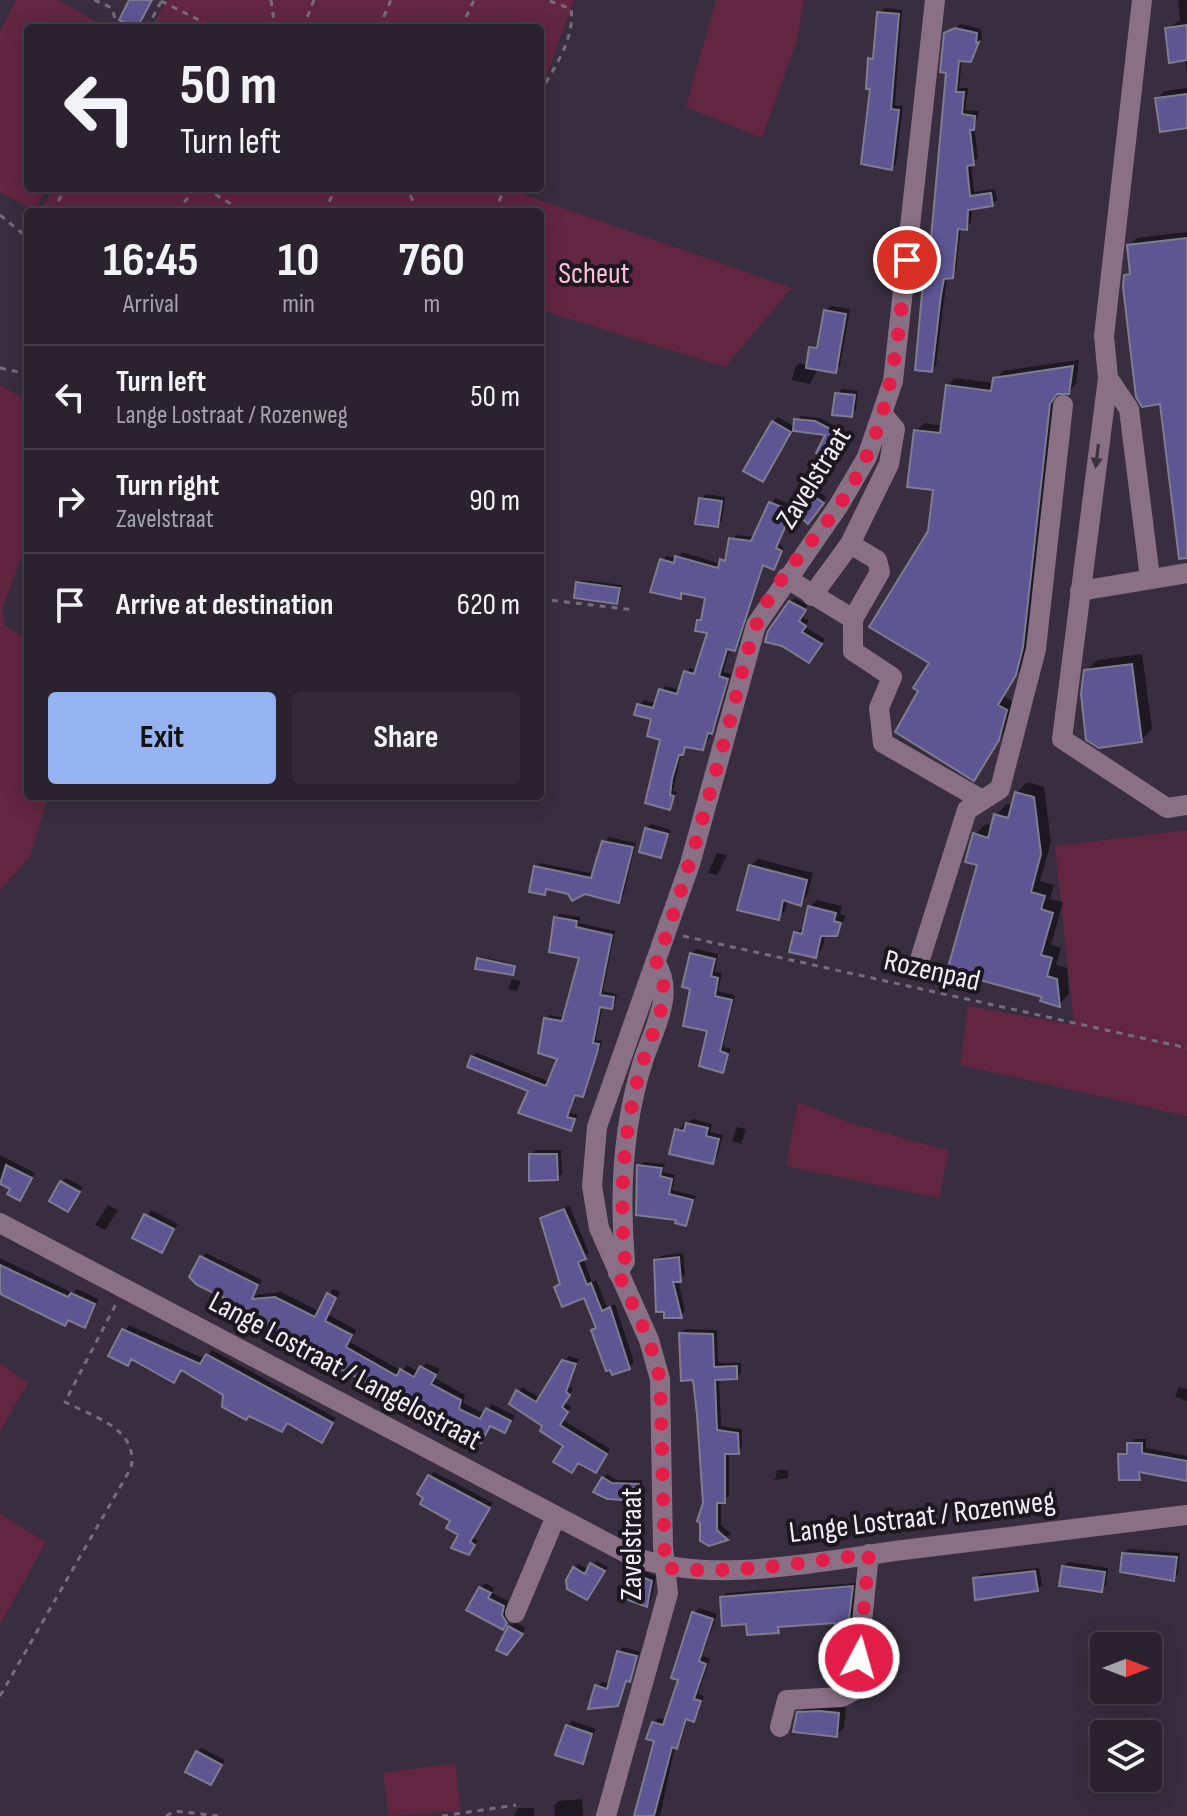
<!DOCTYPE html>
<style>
body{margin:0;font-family:"Sofia Sans Condensed",sans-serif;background:#322a37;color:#f1f3f6;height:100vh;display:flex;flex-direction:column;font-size:30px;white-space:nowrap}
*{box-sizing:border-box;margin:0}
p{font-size:26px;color:#a5a4aa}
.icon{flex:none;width:44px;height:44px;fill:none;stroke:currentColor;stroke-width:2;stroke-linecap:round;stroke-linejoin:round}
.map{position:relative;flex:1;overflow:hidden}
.sheet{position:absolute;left:24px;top:208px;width:520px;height:592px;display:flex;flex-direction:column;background:#2a222f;border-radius:8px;box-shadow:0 4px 20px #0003,0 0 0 2px #463f4b}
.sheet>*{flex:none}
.hud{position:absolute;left:24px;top:24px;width:520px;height:168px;border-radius:8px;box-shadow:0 4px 20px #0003,0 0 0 2px #463f4b;background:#2a222f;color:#f1f3f6;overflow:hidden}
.needle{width:52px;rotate:90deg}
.fabs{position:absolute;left:1090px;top:1632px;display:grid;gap:16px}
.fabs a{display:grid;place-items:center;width:72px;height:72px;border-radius:8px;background:#2a222f;box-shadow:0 4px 20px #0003,0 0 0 2px #463f4b;font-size:40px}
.pin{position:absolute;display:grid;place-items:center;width:68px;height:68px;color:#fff;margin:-34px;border:4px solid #fff;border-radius:50%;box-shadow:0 2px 8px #0007}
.me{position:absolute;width:88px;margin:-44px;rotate:6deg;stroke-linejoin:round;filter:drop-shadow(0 0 6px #0008)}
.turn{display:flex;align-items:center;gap:28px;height:168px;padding:0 24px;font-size:36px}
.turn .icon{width:104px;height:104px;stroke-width:2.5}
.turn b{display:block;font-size:56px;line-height:68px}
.eta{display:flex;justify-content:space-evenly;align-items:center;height:136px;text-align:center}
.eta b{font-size:48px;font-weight:700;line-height:56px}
.action{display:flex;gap:16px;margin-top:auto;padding:16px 24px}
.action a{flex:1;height:92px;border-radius:8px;background:#95b2f1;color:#111;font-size:32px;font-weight:700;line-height:92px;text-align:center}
.action a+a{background:#322a37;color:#f1f3f6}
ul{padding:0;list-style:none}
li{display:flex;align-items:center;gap:24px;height:104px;padding:0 24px;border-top:2px solid #463f4b}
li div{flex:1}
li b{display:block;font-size:30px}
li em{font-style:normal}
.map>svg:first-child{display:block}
.green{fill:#632640}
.shadow{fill:#0007}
.building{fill:#5d5693;stroke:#7d7c91;stroke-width:2}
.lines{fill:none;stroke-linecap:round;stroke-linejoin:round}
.path{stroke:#766d7c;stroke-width:3;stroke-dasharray:6 6;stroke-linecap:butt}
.minor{stroke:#8a7085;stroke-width:20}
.oneway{fill:#3e323e}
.route{stroke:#e11d48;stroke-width:14;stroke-dasharray:0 25.2}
.labels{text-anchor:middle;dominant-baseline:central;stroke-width:8;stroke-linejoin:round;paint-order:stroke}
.park-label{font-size:30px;fill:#fec0d6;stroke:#1d1820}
.street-label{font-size:30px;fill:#f2ecf7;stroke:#1d1820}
</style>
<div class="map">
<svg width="1187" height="1816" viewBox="0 0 1187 1816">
<rect width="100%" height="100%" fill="#382e3f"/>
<!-- green -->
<path class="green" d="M16,0H58L108,28H28V188H47L35,211L0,192V31Z
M167,0H574L540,93V28H151Z
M716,0H804L797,40L762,138L686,107Z
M54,188H505L792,288L725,367L540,310V212H39Z
M0,385L28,401V540L2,608L5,626L28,640V796H48L30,857L0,890Z
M1187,830V1116L960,1065L968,1006L1074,1025L1055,846Z
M798,1102L848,1122L949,1151L939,1198L786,1166Z
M0,1363L28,1383L0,1431Z
M0,1514L46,1542L0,1625Z
M455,1763L461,1811L389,1816L383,1773Z"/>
<!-- shadow -->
<path class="shadow" d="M1178,0H1187V74L1185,59L1167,29L1180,20Z
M884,8L902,10L895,105L903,106L896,164L891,168L872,87L870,59L875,54L879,13Z
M961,24L981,29L982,39L975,55L970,60L962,59L959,88H968L965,110L979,111L974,127L978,158L971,163L974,192L995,189L997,200L992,204L972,207L971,223L961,227L956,271L947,277L936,365L932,370L925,284L929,280L949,71L946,34Z
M1187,88V126L1157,98L1165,91Z
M1187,232V547L1162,402L1126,276L1132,270L1129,246L1137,238Z
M831,306L850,309L840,366L835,370L818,368L810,384L792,380L795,368L800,363L809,366L811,348L820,344L826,311Z
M1079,360L1076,384L1069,392L1057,394L1030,637L1023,665L1004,696L1014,702L1006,730L974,778L921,690L931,662L930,532L935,488L916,431L924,423L943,426L947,386L955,378L994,383L1003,371Z
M842,389L858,391L856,410L851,415L837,394Z
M800,416L820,418L847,432L835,455L831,458L828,433L793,429L762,480L774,422L778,417L795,427Z
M812,488L827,497L812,517L794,509L779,543L784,550L778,563L773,568L765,563L739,644L735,649L730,648L723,672L731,674L716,727L703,748L688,745L681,754L673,791L677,792L669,808L662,738L653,718L639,705L644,700L657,704L665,686L681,690L686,672L690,668L697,670L709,631L699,621L704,616L707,597L684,592L680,597L662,560L667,556L677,559L682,552L721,564L736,535L755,537L775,498L796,507Z
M706,494L725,497L722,520L717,525L701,499Z
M581,580L622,585L620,598L616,602L578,583Z
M795,598L808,605L801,616L809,621L805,627L825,639L809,661L790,602Z
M1142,654L1152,729L1141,740L1086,671L1097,660Z
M1027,782L1044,787L1051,842L1040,881L1054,885L1050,899L1063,902L1051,945L1061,948L1056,965L1067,968L1069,994L1059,1004L1044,996L980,864L975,834L986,824L993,826L996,815L1007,804L1013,806L1017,793Z
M651,824L671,830L660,856L646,829Z
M608,837L636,843L623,896L619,900L549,888L544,893L535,867L540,863L594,874Z
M717,853L727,855L717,875L708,873Z
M758,859L813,873L807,896L800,903L788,899L785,910L778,918L750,866Z
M817,900L842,906L840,914L846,916L836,934H826L822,949L815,956L796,933L806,926L810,907Z
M560,914L580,917L579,923L615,931L603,991L617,994L615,1003L611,1007L603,1005L596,1039L602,1041L600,1048L586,1091L582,1095L577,1093L570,1113L578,1115L570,1128L531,1090L472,1057L477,1053L550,1082L559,1057L546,1019L550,1015L565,1018L582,957L556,918Z
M696,949L718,954L715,972L722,973L718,991L735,995L723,1047L731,1049L723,1070L693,988L691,954Z
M481,957L516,964L514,971L479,959Z
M512,979L521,981L517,991L508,989Z
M693,1119L712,1124L710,1132L723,1135L717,1157L712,1162L677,1130Z
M737,1127L746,1129L741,1144L732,1141Z
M536,1150H561L562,1174L557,1178L531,1155Z
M0,1155L35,1173L20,1199L0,1179Z
M643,1162L665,1164L663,1172L675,1175L672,1190L696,1196L686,1224L639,1166Z
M66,1178L83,1187L68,1210L61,1182Z
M108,1205L118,1210L105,1230L95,1225Z
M569,1205L589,1253L583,1258L592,1282L596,1280L607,1307L615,1304L634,1362L629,1367L593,1330L597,1327L585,1296L556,1287L562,1282L542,1219Z
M151,1210L178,1224L162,1250L135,1237Z
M206,1253L262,1280L255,1295L281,1292L320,1312L333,1289L340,1292L329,1315L356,1330L350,1342L402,1371L407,1365L419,1372L426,1363L440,1369L435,1378L465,1395L463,1403L485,1414L492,1404L515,1416L510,1426L505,1431L491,1425L481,1441L264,1315L201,1258Z
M683,1253L685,1275L678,1280L685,1311L681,1316L656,1260L661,1256Z
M0,1258L73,1293L77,1289L99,1299L89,1320L85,1325L70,1318L65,1323L0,1293Z
M129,1325L205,1359L212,1350L336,1418L322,1440L288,1421L281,1430L182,1368L174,1380L133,1358L127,1363L111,1355Z
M686,1329L717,1330L718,1363H741V1373L737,1377L719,1378L721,1426L742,1429V1447L738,1452H729V1496L721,1501V1525L731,1534L709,1544L694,1378L681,1334Z
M569,1356L579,1359L569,1387L573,1389L565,1402L571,1407L563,1420L610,1449L600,1466L579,1461L572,1471L566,1445L545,1425L511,1404L522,1387L540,1398Z
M1179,1387L1187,1389V1401L1175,1397Z
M1134,1439H1146V1448L1187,1456V1479L1144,1470L1139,1478L1120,1455L1129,1450Z
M777,1470H788V1478L775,1480Z
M434,1472L493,1503L472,1537L478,1540L469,1553L430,1476Z
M607,1474L617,1480H642L641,1495L637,1499L603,1478Z
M1128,1549L1180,1553L1178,1574L1173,1579L1124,1554Z
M596,1561L608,1567L590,1596L568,1588L578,1564L589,1570Z
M1068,1562L1108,1568L1106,1585L1101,1590L1063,1567Z
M636,1568L656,1576L651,1600L646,1605L631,1573Z
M1039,1568L1042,1585L1037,1590L975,1579L980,1574Z
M485,1583L494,1588L492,1593L508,1601L506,1610L511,1617L503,1627L480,1588Z
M856,1583L852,1621L848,1625L837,1621L782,1625L778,1631L748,1622L722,1598L726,1593Z
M699,1608L717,1614L702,1656L710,1659L698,1694L704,1696L698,1715L693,1720L688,1718L681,1742L675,1746L660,1816H637L656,1740L654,1723L658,1718L666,1720L681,1679L694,1613Z
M514,1622L526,1628L512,1648L509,1627Z
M623,1647L640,1652L617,1704L597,1686L602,1682L610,1684L619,1652Z
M807,1706H846L844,1728L836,1735L799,1713Z
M572,1721L596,1729L582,1761L567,1726Z
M202,1748L225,1760L210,1783L197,1752Z
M582,1799L583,1816H555L554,1805L559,1801Z
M518,1808H534V1816H514Z"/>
<!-- building -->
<path class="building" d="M129,0H152L137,28L119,20Z
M877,12L899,14L891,109L899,110L892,170L861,164L870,89H866L868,58L873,59Z
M1187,25V60L1169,63L1165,28Z
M955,28L977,33L976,43L979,42L971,62L959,61L956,92H964L962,114L975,116L974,130H970L974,165L967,166L970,196L991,193L993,206L968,210L967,230L958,229L953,278L944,279L941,295L932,372L915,370L923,283H927L946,73L940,72L944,33Z
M1187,94V128L1160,132L1155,98Z
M1187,238V558L1179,559L1160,404L1142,407L1136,397L1123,287L1124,275L1130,274L1127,245Z
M824,310L846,314L836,373L806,368L809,347L817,348Z
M1073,366L1069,394H1057L1050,404L1023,647L1016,675L998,705L1007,710L999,740L974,781L895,732L918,691L913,688L929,663L869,627L928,531L933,490L907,487L914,430L940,433L946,385L991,391L993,378Z
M835,393L855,395L852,417L832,415Z
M794,419L815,421L844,436L832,461L816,453L825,435L793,431Z
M772,421L791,432L763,482L743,471Z
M806,491L824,503L808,524L791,509Z
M699,498L722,501L718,527L695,524Z
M769,502L792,511L776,548L782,551L774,570L763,565L735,651L727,649L719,676L728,679L712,734L708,733L703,750L685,747L683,755H679L672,779L670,795L674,796L670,810L645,803L660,740L647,736L651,719L634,715L637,704L653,708L659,689L677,694L684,671L694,674L707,633L695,631L697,620H701L705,598L681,593V599L650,592L660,559L674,563L675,556L718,568L720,559L725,561L729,538L751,541Z
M576,582L620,588L617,604L574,598Z
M789,601L806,610L799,621L806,626L802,632L822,644L809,663L782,646L765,642L768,631Z
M1132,664L1142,742L1099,748L1086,740L1081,694L1084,670Z
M1015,792L1034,797L1041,854L1031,892L1045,896L1041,909L1053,913L1041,955L1052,958L1047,976L1057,979L1060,1007L1040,1001L1042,997L947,971L977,865L965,862L973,833L988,838L994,814L1008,818Z
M645,828L668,834L661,858L639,852Z
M602,841L633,847L619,903L585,894L572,901L568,894L546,889L545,895L529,892L534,866L591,878Z
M749,865L807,880L801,906L783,900L779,920L737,910Z
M808,906L836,913L834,921L841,923L837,936H821L816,958L789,952L794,932L802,934Z
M554,917L577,921L576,927L612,935L600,995L614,997L612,1009L600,1007L593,1043L599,1044L597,1053L583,1097L575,1095L567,1117L575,1119L571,1131L518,1113L528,1091L467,1067L471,1056L546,1086L557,1059L538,1053L544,1018L562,1021L579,958L549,952Z
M690,953L715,959L711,976L718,978L715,996L732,1000L720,1051L728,1054L723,1073L699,1066L707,1031L683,1026L690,989L682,987Z
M477,958L515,966L513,975L475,969Z
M686,1123L708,1128L706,1136L719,1139L713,1164L669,1154L675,1129L684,1131Z
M529,1154H557L558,1180L529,1181Z
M6,1165L32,1178L20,1201L7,1194L10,1189L0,1184Z
M637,1165L662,1168L660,1176L672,1179L669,1194L693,1200L686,1226L675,1223L676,1220L636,1215Z
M60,1181L80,1192L68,1212L49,1201Z
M564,1209L586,1259L578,1262L587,1285L591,1283L602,1311L610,1307L630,1369L612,1375L610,1370L606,1371L591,1330L596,1328L584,1298L562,1307L554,1287L560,1284L540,1218Z
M144,1214L174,1229L162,1253L132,1238Z
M200,1256L258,1285L252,1299L275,1297L315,1317L327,1293L336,1298L325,1321L352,1335L346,1347L397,1376L400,1369L414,1377L420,1366L436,1375L431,1384L461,1400L459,1409L480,1419L486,1408L511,1421L505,1433L490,1426L481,1443L261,1327V1316L197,1285L189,1277Z
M679,1257L681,1282H673L682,1318H664V1312H656L654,1260Z
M0,1265L68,1297L71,1293L95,1304L85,1328L68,1320L65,1326L0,1294Z
M122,1329L200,1364L206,1354L333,1423L322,1443L287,1423L282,1432L249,1416L246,1420L222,1407L223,1395L181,1370L174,1383L131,1359L128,1366L108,1356Z
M679,1333L713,1334L714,1367L737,1366V1379L715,1380L717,1430L738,1433L739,1454H725V1503H717V1530L728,1540L709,1546L700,1541V1523L697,1521L703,1503L697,1415L693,1380L681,1381Z
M562,1360L576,1364L566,1392L570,1395L562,1407L568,1412L560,1425L607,1454L596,1473L578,1463L572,1473L553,1462L563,1446L540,1431L542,1426L509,1404L516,1390L536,1402Z
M1127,1443H1142V1453L1187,1461V1481L1139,1472L1140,1480H1119L1118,1454H1127Z
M428,1475L490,1508L470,1542L475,1545L469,1555L451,1548L458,1535L446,1528L450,1521L420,1504L423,1498L417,1494Z
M602,1477L612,1483L639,1484L638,1501L607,1499L593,1492Z
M1122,1553L1177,1557L1174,1581L1120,1572Z
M590,1563L605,1571L587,1600L567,1589L566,1580L573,1567L585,1574Z
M1062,1566L1105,1572L1102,1592L1059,1586Z
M1035,1571L1038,1591L975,1600L973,1578Z
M629,1572L652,1581L647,1607L620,1597Z
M853,1586L848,1627L835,1628V1623L778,1627L779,1633L747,1635L746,1624L722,1626L720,1597Z
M479,1587L491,1593L488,1598L504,1606L502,1615L507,1623L503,1630L466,1610Z
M692,1612L713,1619L699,1661L706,1664L694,1699L701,1701L694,1722L686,1719L677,1749L672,1747L654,1816H634L654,1741L646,1739L652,1722L663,1725L678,1680L671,1678Z
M508,1626L523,1634L507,1655L496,1650Z
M617,1651L637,1656L630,1682L626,1681L618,1706L588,1709L595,1685L607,1689Z
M820,1711L839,1713L837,1737L793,1732L797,1712Z
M566,1725L592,1734L583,1764L555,1755Z
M196,1751L222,1765L211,1785L185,1772Z"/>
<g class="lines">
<!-- path -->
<path class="path" d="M94,0L112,8L116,22L127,28
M271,0L275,28
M161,1L215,28
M147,28L162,0
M303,28L314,0
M379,28L391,0
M461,28L474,0
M540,93C554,67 575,40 571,9L547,0
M205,188L244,212
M401,188L410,194L417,212
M53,212L65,188
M177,212L195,188
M323,212L337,188
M494,212L505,188
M0,215L28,238
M0,368L28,374
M540,599L635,610
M683,936L1187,1048
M0,1696L131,1468C139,1429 94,1417 65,1402L116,1304
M166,1816L175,1811L218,1816
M442,1816L516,1805"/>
<!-- minor -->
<path class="minor" d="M1142,0L1104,336L1108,378L1062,739L1167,808L1187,805
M1108,378L1129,409L1150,578
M850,544L889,464L895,429L884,416
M786,578L853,619V651L892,677L879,708L883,743L982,800
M1080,591L1187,573
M812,596L850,544L877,560L880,572L853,619
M921,956L967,810L1000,789L1036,649L1063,405
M0,1223L632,1556C712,1586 819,1561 903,1550C998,1538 1092,1527 1187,1515
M618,1273L625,1261C619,1193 623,1123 644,1058C654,1029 675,993 656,964
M515,1613L556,1516
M780,1727L787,1700L842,1697L855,1690L869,1554
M606,1816L668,1593L663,1547L660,1379L649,1340L599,1228L592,1186L597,1127L690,864L756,625L839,505L867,457L893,381L935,0"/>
</g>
<!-- one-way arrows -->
<defs><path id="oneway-solid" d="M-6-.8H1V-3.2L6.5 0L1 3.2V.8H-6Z" transform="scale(2)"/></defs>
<use class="oneway" href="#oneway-solid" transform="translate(1097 456) rotate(97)"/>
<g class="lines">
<!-- route -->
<path class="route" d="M859,1658L869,1554C802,1563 732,1575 665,1568L660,1379L649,1340L618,1273L625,1261C619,1193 623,1123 644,1058C653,1029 675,993 656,964C684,888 705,810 727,732C737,696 744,656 758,621C774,580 812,544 838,507C892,429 896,351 907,260"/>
</g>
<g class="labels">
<!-- park labels -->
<g class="park-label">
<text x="594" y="274">Scheut</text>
</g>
<!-- street labels -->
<g class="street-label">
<text transform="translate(814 478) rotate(-58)">Zavelstraat</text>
<text transform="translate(932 971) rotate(13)">Rozenpad</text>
<text transform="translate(345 1371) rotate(28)">Lange Lostraat / Langelostraat</text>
<text transform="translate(922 1517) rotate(-7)">Lange Lostraat / Rozenweg</text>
<text transform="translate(632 1544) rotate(-90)">Zavelstraat</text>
</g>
</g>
</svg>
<div class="fabs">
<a><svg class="needle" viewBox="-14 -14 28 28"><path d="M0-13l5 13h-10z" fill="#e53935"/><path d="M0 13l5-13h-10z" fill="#a5a4aa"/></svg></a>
<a><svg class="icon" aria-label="layers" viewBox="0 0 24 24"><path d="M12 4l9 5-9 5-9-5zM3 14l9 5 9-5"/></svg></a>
</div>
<div class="pin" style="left:907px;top:260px;background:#d93025"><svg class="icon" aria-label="arrive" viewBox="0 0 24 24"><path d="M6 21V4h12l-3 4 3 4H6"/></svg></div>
<svg class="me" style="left:859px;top:1658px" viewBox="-20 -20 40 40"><circle r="17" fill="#e11d48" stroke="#fff" stroke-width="3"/><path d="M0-11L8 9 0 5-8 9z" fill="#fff"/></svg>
<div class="hud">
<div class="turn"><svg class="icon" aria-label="left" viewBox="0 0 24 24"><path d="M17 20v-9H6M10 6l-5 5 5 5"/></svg><div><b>50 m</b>Turn left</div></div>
</div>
<section class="sheet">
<div class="eta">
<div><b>16:45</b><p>Arrival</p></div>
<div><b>10</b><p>min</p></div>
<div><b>760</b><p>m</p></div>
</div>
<ul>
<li><svg class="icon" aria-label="left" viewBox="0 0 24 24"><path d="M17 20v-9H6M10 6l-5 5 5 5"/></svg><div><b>Turn left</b><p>Lange Lostraat / Rozenweg</p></div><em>50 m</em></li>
<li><svg class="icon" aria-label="right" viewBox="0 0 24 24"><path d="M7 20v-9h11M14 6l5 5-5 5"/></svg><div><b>Turn right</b><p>Zavelstraat</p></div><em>90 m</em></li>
<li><svg class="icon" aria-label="arrive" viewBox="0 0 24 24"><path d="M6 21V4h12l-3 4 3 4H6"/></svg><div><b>Arrive at destination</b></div><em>620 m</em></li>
</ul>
<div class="action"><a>Exit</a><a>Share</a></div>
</section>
</div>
